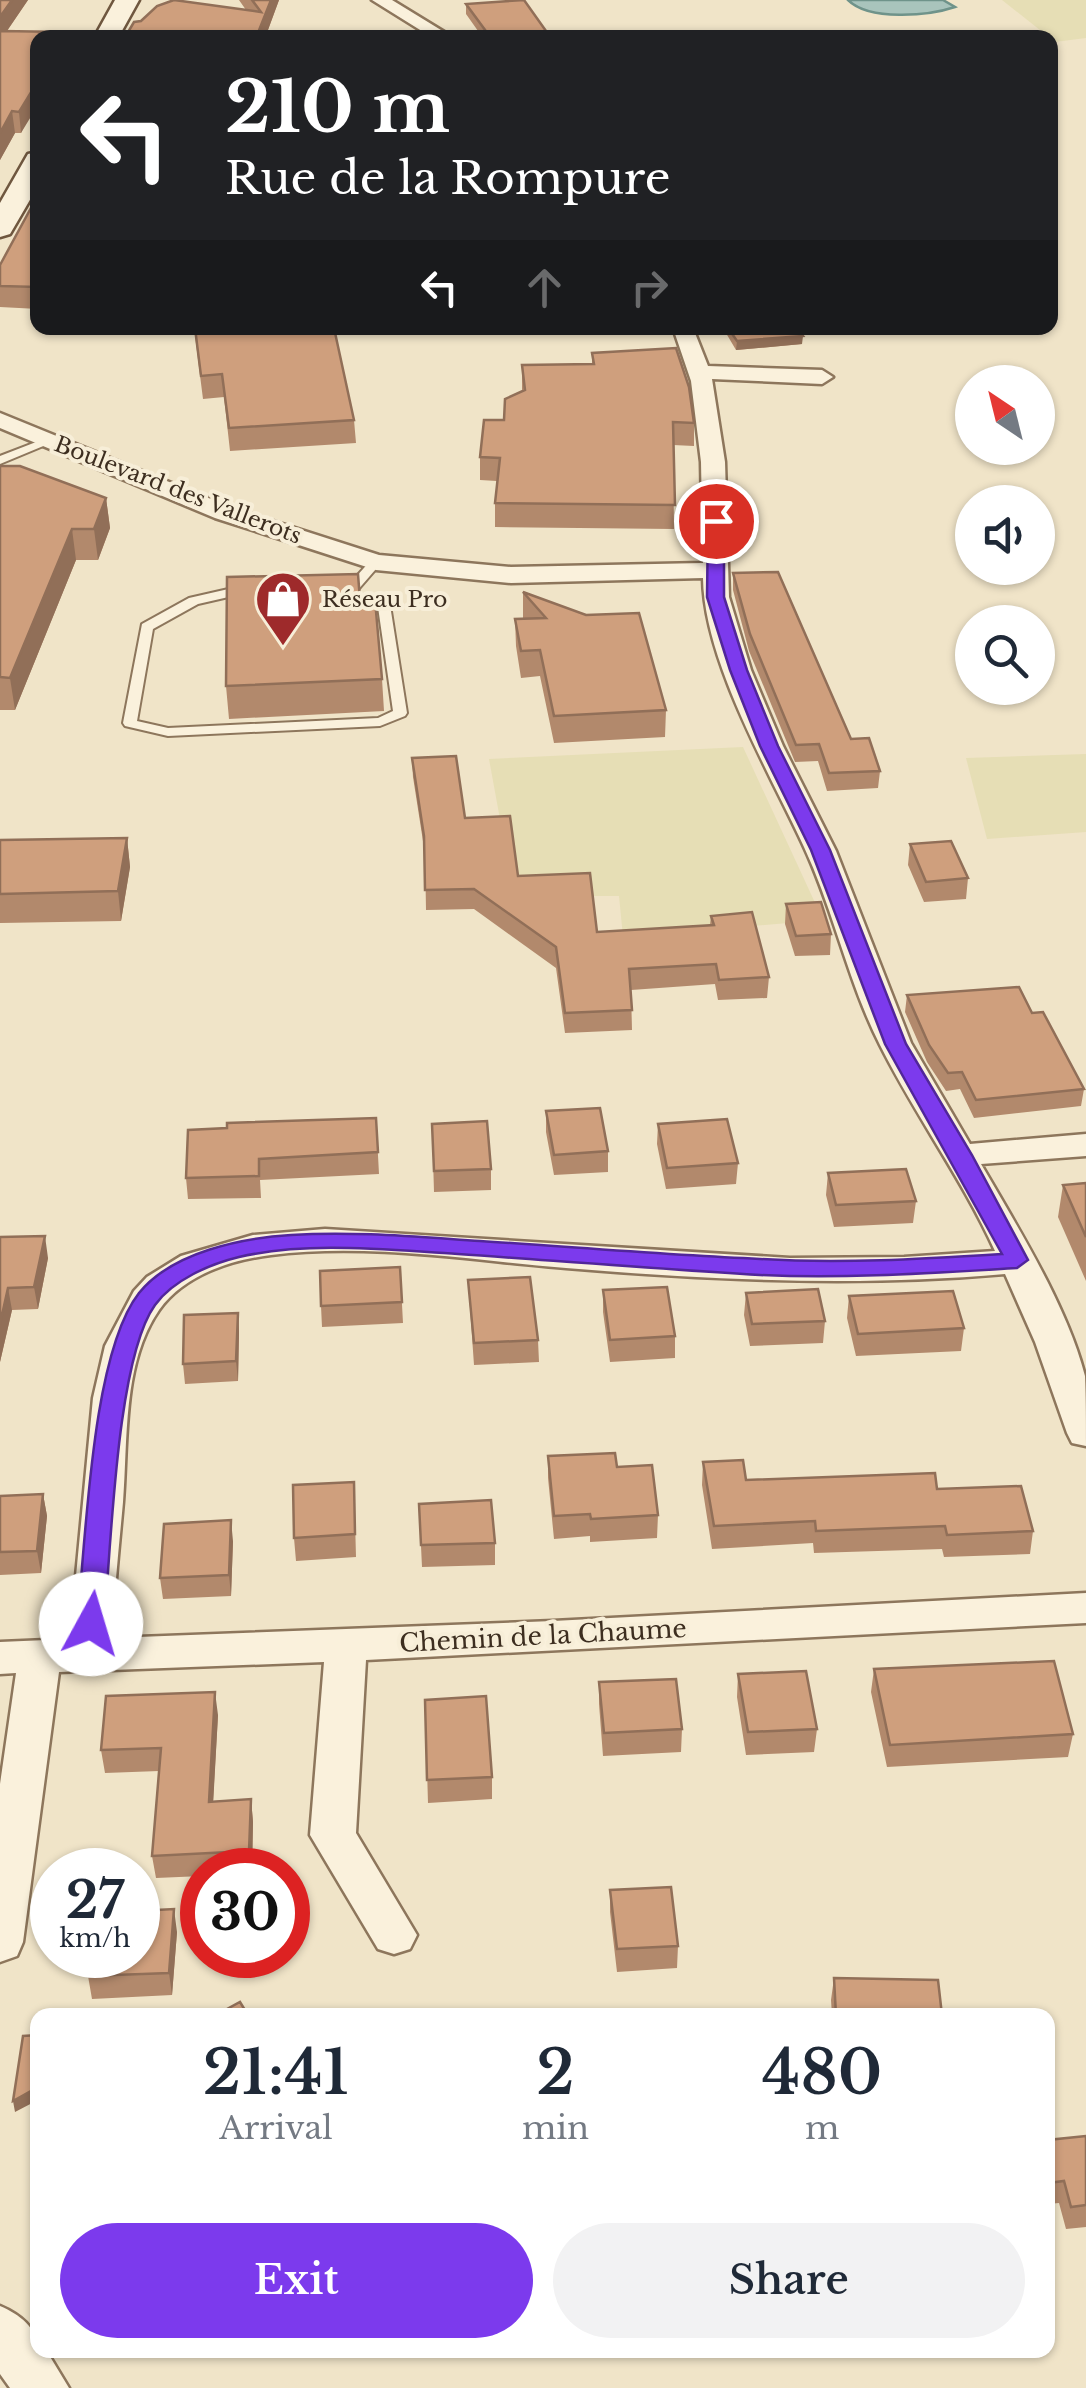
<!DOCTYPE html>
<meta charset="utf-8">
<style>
body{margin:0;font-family:"Libre Baskerville",serif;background:#f2f2f3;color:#1f2937;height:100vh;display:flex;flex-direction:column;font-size:38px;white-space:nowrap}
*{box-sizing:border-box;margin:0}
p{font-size:32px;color:#747a83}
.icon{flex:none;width:55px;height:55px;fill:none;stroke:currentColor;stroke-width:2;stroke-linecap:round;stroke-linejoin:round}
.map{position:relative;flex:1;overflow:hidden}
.sheet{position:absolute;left:30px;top:2008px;width:1025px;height:350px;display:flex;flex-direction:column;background:#fff;border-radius:20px;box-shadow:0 2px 8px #0004}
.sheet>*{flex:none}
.banner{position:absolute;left:30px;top:30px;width:1028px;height:305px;border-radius:20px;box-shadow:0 2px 8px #0004;background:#202124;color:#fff;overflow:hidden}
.needle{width:65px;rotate:325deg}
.buttons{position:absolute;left:955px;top:365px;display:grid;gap:20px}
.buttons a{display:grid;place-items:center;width:100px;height:100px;border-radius:50%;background:#fff;box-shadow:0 2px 8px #0004;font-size:50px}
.speed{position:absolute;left:30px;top:1848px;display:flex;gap:20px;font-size:50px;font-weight:700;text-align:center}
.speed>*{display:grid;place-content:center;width:130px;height:130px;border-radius:50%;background:#fff;box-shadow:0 2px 8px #0004;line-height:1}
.speed small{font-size:25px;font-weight:400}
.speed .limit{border:15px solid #d22;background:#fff;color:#111}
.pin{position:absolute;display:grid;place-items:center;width:85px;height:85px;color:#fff;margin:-42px;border:5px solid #fff;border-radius:50%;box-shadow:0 2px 10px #0007}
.me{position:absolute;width:110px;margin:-55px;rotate:6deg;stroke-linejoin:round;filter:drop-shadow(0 0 8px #0008)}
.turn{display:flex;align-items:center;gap:35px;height:210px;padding:0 30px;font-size:45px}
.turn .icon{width:130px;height:130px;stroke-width:2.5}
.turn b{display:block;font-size:70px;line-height:85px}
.lanes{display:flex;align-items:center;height:95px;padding:0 30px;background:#0003;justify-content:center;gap:50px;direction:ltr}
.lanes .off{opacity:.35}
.eta{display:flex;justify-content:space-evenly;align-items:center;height:170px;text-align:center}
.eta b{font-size:60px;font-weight:600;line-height:70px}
.primary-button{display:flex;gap:20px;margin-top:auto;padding:20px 30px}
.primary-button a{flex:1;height:115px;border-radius:60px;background:#7c3aed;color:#fff;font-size:40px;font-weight:600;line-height:115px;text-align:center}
.primary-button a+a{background:#f2f2f3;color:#1f2937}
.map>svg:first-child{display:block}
.farmland{fill:#e6deb5}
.water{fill:#a9c4bc;stroke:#6f938a;stroke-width:2.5}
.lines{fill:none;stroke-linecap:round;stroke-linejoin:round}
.lane-casing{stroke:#8d765c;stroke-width:4}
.street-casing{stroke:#8d765c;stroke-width:5}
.secondary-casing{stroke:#6f573f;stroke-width:5}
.lane{fill:#faf1dc;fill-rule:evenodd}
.street{fill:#faf1dc;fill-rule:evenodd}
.secondary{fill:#faf1dc;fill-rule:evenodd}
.wall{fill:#b2896c}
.shaded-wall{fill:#916f58}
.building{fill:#cf9f7d;stroke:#916f58;stroke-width:2.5}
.route{fill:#7c3aed;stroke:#51269a;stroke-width:2.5}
.labels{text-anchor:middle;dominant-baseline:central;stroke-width:8;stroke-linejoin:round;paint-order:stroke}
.far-street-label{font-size:22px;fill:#3d2e20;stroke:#f7eed8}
.far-poi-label{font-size:22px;fill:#3d2e20;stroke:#f7eed8;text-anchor:start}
.street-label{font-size:25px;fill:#3d2e20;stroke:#f7eed8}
</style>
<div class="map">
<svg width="1086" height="2388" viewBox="0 0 1086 2388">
<rect width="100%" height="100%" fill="#f0e4c8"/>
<!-- farmland -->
<path class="farmland" d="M1002,0H1086V38L1055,42Z
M743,747L823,920L623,937L619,896H514L489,759Z
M1086,754V832L987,839L966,758Z"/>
<!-- water -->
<path class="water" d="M848,0H943L955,7C928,16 869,21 848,0Z"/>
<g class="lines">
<!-- lane casing -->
<g class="lane-casing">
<path id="lane" d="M49,437L55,440L53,442L0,464V456Z
M376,558L382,562L356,592L390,605L407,713L405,716L380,726L168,736L125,726L123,723L142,624L189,598L246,585L345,589L372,559ZM246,593L347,597L378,607L393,711L378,718L168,728L137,721L153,629L198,604Z"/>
</g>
<!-- street casing -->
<g class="street-casing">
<path id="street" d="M372,0H392L454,38H433Z
M673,328H693L708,366L822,370L833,377L822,384L712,379L725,462L729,597L751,670L783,746L836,851L911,1043L970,1144L1086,1134V1156L981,1164C1017,1226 1067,1306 1085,1376C1086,1397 1086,1424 1086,1446L1072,1443L1067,1433L1035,1342L1005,1274C858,1287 712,1280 566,1268C469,1260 368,1243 271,1255C230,1260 184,1275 159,1310C122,1363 128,1441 123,1502C119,1547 114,1592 112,1638L553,1621L1086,1593V1623L366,1660L356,1833L417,1935L410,1949L394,1954L378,1949L310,1835L324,1662L59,1672L23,1942L17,1956L0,1962V1784L16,1673L0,1674V1642L70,1639L93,1398L105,1346L134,1291L147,1277L181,1256L253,1235L325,1229L790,1258L904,1257L995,1251C963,1180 915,1115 880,1045C848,982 834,911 804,847C769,771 704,661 703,578L511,583L376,570L215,518L0,428V413L233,508L379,555L511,567L703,563L701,462L691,381Z
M0,2306C19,2314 38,2328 38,2350H46L69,2388H10L0,2374Z"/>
</g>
<!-- secondary casing -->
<g class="secondary-casing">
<path id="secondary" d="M115,0H139L118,38H94Z
M38,152V186L10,234L0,237V203L28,154Z"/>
</g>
<!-- lane -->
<use href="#lane" class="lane"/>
<!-- street -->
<use href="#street" class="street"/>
<!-- secondary -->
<use href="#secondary" class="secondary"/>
</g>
<!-- wall -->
<path class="wall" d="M0,0H28L7,31L67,32L21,133H15L0,160Z
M239,0H279L265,38L127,34L246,10Z
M466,4L551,38H483L466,14Z
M38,195V309L0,307V265Z
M194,328H334L354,420L356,443L230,451L224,397L203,399Z
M723,328H797L802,344L736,350Z
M592,353L694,423V446L673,445L674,529L495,527V503L497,481L480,480V457L522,391V365L592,364Z
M0,466L106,498L110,528L98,560H76L15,710H0Z
M733,573L851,739L880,771L878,788L827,791L818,761L795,762L749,651L733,590Z
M523,592L666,710L665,737L554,743L540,676L521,678L516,646L515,619L523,618Z
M360,600L382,679L384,711L229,719L226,686Z
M412,758L518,876L597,932L710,925L711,916L769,977L767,998L718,1000L715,984L631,990L632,1030L565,1033L556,968L474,909L426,910L425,854L413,777Z
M127,838L130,867L121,921L0,923V840Z
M910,844L968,878L966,899L924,902L908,865Z
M786,904L831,934L830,955L795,956L785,924Z
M907,995L1032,1013L1084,1089L1081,1106L974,1118L960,1089L946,1091L927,1062L905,1012Z
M546,1111L608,1151V1172L554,1175L546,1132Z
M376,1118L379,1174L260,1180L261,1198L188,1199L186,1178Z
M432,1124L491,1169V1190L434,1192Z
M658,1124L738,1163L736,1184L666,1189L657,1144Z
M828,1173L916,1201L913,1223L834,1227L826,1195Z
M1086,1183V1281L1058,1217L1063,1185Z
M0,1237L48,1258L38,1309L12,1310L0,1362Z
M400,1267L403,1323L322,1327L321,1306Z
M468,1280L538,1340L539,1362L474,1365Z
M603,1290L675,1336V1358L610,1362L603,1312Z
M746,1293L825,1321L823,1343L750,1346L744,1315Z
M849,1296L964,1328L961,1351L856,1356L847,1318Z
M238,1313L239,1332L238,1381L185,1384L183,1364Z
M548,1456L617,1467L658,1515L657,1538L590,1542V1536L554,1539L548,1478Z
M703,1462L746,1480L937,1489L1033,1531L1030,1554L944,1557L942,1549L814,1553L813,1543L712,1549L702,1485Z
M354,1482L356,1557L296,1561L294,1538Z
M43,1494L47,1516L41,1573L0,1575V1496Z
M419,1504L495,1543V1565L422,1567Z
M233,1541L231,1596L163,1599L160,1578Z
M874,1669L1073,1734L1068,1757L887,1767L871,1692Z
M738,1674L817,1729L814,1752L746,1755L737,1697Z
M599,1682L682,1729L681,1752L603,1756L599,1704Z
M425,1700L492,1777V1799L428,1803Z
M218,1715L213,1801L251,1799L253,1822L252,1870H202V1876L156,1878L152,1856L159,1771L105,1773L101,1750Z
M610,1890L678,1946L677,1968L617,1972L610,1912Z
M177,1932L172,1995L92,1999L88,1976Z
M834,1978L942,2015H832L831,2000Z
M1086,2136V2227L1066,2229L1059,2203L1048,2204V2140Z"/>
<!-- shaded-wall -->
<path class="shaded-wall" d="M12,0H28L0,41V17Z
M271,0H279L265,38H256Z
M38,81V105L21,133L19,112Z
M12,111L15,133L0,160V133Z
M803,336L802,344L736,350L737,341Z
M106,498L110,528L98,560L94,529Z
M72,529L76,560L15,710L10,678Z
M127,838L130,867L121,921L118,891Z
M45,1236L48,1258L38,1309L34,1287Z
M8,1288L12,1310L0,1362V1324Z
M238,1313L239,1332L238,1381L236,1361Z
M43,1494L47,1516L41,1573L37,1551Z
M231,1520L233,1541L231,1596L229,1575Z
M215,1692L218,1715L212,1824L209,1802Z
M251,1799L253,1822L252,1870L249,1851Z
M174,1909L177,1932L172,1995L169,1973Z
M38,2087V2100L15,2112L13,2101Z"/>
<!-- building -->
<path class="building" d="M0,0H12L0,17Z
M174,0L261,12L252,0H271L256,38H100L101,34H127L134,22L141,21L157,6Z
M524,0L551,38H491L466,4Z
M0,31L67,32L64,38H38V81L19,112L12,111L0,133Z
M38,195V287L0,286V265Z
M195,328H334L354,420L229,428L222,374L201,376Z
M728,328H797L803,336L737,341Z
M676,348L689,387L694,423L673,422L675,505L495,503L500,458L480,457L484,420H504L505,399L525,390L522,365L594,364L592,353Z
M0,466H20L106,498L94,529H72L10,678L0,677Z
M778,572L851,739L869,738L880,771L829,773L819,744L796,745L750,634L733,573Z
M358,574L360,600H375L382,679L226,686L227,577Z
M523,592L586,615L639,613L666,710L554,716L540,650L521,651L515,619L546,618Z
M456,756L465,818L510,816L518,876L590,873L597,932L714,925L711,916L752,912L769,977L719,980L716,964L629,969L632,1010L565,1013L556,947L474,889L425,890L424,836L412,758Z
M127,838L118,891L0,894V840Z
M951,841L968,878L926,882L910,844Z
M821,902L831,934L796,936L786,904Z
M1019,987L1032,1013L1043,1012L1084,1089L976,1100L962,1072L948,1073L929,1045L907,995Z
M600,1108L608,1151L554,1155L546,1111Z
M376,1118L378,1152L259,1159V1176L186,1178L188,1130L227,1128V1123Z
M727,1119L738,1163L667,1168L658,1124Z
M487,1121L491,1169L434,1171L432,1124Z
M906,1169L916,1201L836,1205L828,1173Z
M1086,1183V1237L1063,1185Z
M45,1236L34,1287L8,1288L0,1324V1237Z
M400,1267L402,1302L321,1306L320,1271Z
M530,1277L538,1340L474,1343L468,1280Z
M667,1287L675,1336L610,1340L603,1290Z
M818,1289L825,1321L752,1324L746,1293Z
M953,1291L964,1328L858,1334L849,1296Z
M238,1313L236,1361L183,1364L184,1315Z
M615,1453L617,1467L652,1465L658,1515L591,1519L590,1514L554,1516L548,1456Z
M743,1460L746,1480L935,1473L937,1489L1021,1486L1033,1531L947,1535L945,1526L816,1531L815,1521L714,1526L703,1462Z
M354,1482L355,1534L294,1538L293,1485Z
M43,1494L37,1551L0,1552V1496Z
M491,1500L495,1543L421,1545L419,1504Z
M231,1520L229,1575L160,1578L164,1524Z
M1054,1661L1073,1734L890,1745L874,1669Z
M806,1671L817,1729L748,1732L738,1674Z
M676,1679L682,1729L604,1733L599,1682Z
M215,1692L209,1802L251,1799L249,1851L152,1856L161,1748L101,1750L106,1696Z
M486,1696L492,1777L427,1780L425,1700Z
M671,1887L678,1946L617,1949L610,1890Z
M174,1909L169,1973L88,1976L90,1955H138V1911Z
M834,1978L938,1980L942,2015H836Z
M240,2002L248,2015H216Z
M38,2035V2087L13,2101L23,2036Z
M1086,2136V2205L1071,2207L1064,2181L1048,2183V2140Z"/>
<!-- route -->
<path class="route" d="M716,516L724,521V597L747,670L778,746L830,850L906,1044L972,1155L1028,1260L1017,1268C931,1273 845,1279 760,1275C659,1269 558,1261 458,1254C387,1250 309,1241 239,1257C210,1264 173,1280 155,1305C116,1359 111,1551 104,1624L100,1631H81L77,1624C86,1541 91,1354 139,1293C172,1252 242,1238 291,1235C354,1231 418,1237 480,1241C573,1247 666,1255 760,1259C840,1264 921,1259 1002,1254L885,1044L811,850L760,746L730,670L707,597L708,521Z"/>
<!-- icons -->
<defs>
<g id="shop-pin" transform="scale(2.875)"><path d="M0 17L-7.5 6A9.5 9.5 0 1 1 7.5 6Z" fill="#9e2a2b" stroke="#f7eed8"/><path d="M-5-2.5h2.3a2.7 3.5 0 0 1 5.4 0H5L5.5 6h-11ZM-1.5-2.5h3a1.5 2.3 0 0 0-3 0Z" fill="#fff"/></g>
</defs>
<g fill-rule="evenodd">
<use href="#shop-pin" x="283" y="599"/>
</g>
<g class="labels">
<!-- far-street labels -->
<g class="far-street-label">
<text transform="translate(178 490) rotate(21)">Boulevard des Vallerots</text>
</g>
<!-- far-poi labels -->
<g class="far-poi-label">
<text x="322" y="599">Réseau Pro</text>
</g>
<!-- street labels -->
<g class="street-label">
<text transform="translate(543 1636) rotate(-3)">Chemin de la Chaume</text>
</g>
</g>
</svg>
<div class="buttons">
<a><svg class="needle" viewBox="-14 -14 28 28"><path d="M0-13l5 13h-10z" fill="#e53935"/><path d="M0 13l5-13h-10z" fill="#747a83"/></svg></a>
<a><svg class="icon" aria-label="sound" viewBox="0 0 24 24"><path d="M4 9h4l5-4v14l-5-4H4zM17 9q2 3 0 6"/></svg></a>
<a><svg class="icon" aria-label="search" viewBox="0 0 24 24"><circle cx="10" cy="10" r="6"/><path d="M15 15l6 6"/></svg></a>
</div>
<div class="speed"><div>27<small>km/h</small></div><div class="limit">30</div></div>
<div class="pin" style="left:716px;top:521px;background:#d93025"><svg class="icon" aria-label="arrive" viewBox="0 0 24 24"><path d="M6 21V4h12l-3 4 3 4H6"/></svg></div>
<svg class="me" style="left:91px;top:1624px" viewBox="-20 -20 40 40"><circle r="19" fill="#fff"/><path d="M0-13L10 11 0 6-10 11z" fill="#7c3aed"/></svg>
<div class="banner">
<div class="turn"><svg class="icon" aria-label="left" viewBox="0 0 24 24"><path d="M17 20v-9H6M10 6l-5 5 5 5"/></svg><div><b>210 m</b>Rue de la Rompure</div></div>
<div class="lanes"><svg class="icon" aria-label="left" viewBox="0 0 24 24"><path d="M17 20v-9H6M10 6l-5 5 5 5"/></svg><svg class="icon off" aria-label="ahead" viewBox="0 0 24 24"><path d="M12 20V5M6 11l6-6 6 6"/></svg><svg class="icon off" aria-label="right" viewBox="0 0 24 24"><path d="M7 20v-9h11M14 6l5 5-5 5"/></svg></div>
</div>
<section class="sheet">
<div class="eta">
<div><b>21:41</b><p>Arrival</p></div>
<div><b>2</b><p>min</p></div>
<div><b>480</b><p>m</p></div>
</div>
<div class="primary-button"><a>Exit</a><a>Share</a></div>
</section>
</div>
